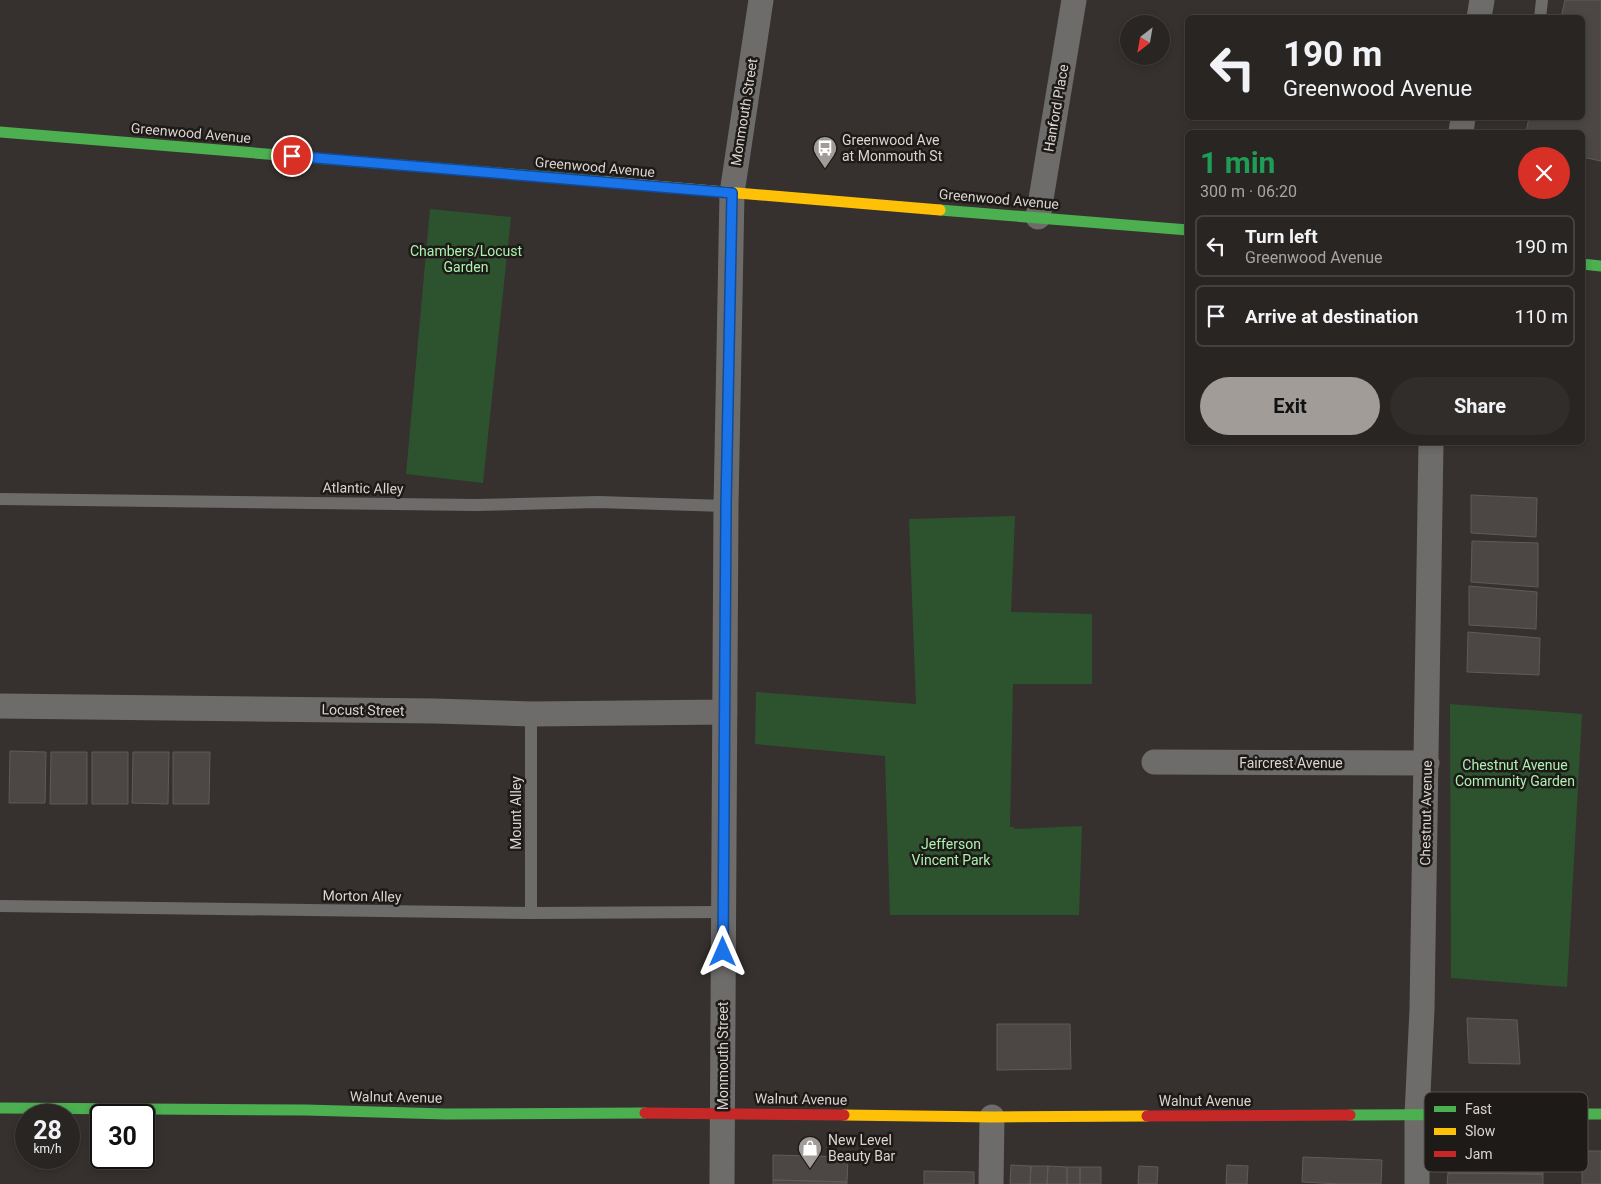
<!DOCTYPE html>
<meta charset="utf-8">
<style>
body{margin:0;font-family:Roboto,sans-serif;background:#302d2a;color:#f1f3f6;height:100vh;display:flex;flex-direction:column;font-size:19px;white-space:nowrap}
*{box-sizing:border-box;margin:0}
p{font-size:16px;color:#a5a5a5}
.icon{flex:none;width:28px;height:28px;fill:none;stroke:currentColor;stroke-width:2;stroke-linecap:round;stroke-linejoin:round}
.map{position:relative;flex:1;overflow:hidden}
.drawer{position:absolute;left:1185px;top:130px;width:400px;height:315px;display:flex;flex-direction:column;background:#282522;border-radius:8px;box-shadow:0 2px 8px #0003,0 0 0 1px #444240}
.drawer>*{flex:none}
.hud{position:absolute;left:1185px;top:15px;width:400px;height:105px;border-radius:8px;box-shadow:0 2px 8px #0003,0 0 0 1px #444240;background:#282522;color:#f1f3f6;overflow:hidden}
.needle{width:32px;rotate:211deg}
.fabs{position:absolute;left:1120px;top:15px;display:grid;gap:10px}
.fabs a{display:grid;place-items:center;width:50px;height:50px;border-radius:50%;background:#282522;box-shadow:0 2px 8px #0003,0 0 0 1px #444240;font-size:25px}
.speed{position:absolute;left:15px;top:1104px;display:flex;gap:10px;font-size:25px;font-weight:700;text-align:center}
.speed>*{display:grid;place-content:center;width:65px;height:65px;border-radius:50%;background:#282522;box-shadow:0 2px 8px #0003,0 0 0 1px #444240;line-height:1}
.speed small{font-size:12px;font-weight:400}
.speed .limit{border:2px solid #111;border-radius:8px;background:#fff;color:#111}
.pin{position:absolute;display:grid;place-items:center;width:42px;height:42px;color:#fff;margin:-21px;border:2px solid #fff;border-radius:50%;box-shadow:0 1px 5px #0007}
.me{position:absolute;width:55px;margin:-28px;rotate:0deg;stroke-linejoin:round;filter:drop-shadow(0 0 4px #0008)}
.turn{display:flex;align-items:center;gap:18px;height:105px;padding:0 15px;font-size:22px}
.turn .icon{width:65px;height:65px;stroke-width:2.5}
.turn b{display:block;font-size:35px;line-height:42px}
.round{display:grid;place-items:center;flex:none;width:52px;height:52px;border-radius:26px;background:#302d2a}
.head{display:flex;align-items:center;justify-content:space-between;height:85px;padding:0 15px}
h1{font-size:30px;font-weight:700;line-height:38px;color:#1e9e55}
.action{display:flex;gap:10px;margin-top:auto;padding:10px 15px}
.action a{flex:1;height:58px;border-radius:30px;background:#a19c98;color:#111;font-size:20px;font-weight:700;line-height:58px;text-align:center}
.action a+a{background:#302d2a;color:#f1f3f6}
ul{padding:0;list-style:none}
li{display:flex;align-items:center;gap:15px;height:62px;margin:0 10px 8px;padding:0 5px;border:2px solid #444240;border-radius:8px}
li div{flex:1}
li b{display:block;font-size:19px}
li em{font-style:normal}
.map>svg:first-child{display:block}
.green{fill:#2c532e}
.building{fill:#4c4744;stroke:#5f5b59}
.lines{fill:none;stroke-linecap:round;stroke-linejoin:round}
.lane{stroke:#6e6c6a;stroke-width:12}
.street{stroke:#6e6c6a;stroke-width:25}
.fast{stroke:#4caf50;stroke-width:11}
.slow{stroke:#ffc107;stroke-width:11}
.jam{stroke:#c62828;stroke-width:11}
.route-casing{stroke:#114b97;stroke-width:12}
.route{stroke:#1a73e8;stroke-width:9}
.labels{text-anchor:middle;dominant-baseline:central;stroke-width:5;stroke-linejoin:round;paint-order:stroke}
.street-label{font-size:14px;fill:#dbd5d1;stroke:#1d1a17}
.poi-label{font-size:14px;fill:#dbd5d1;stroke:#1d1a17;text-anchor:start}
.park-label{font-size:14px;fill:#acf2af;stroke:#1d1a17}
.key{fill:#1d1a17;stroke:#56524f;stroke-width:1}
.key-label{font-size:14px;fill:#dbd5d1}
</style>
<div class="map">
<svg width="1601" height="1184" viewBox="0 0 1601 1184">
<rect width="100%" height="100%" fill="#36312e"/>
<!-- green -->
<path class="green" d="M430,209L511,217L483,483L406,474Z
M1015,516L1011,612L1092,614V684H1013L1010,827H1014V829L1082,826L1079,915H890L885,756L755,744L756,692L916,704L909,519Z
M1450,704L1582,714L1567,987L1451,978Z"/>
<!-- building -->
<path class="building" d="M1565,0H1601V161L1582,157V132H1526L1529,118H1582V18H1561Z
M1582,355H1585L1583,427H1582Z
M1471,495L1537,498L1536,537L1471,533Z
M1472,541L1538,543V587L1471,582Z
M1469,586L1537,592L1536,629L1469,625Z
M1468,632L1540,638L1539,675L1467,672Z
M10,751L46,752L45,803H9Z
M51,752H87V804H50Z
M92,752H128V804H92Z
M133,752H169L168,804L132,803Z
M173,752H210L209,804H173Z
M1467,1018L1517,1020L1520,1064L1469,1063Z
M997,1024H1070L1071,1069L997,1070Z
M1448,1150H1543V1174L1448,1173Z
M1582,1151H1601V1184H1582Z
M773,1155L848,1157L847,1182L773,1180Z
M1303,1157L1382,1160L1381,1184H1340L1302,1182Z
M1011,1165L1031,1166L1030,1184H1010Z
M1227,1165L1248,1166L1247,1184H1226Z
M1031,1166H1048L1047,1184H1030Z
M1048,1166L1067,1167V1184H1047Z
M1139,1166L1158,1167L1157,1184H1138Z
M1067,1167H1080V1184H1067Z
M1080,1167H1101V1184H1080Z
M924,1171L974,1172V1184H924Z
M1448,1173L1543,1174V1184H1447Z
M773,1180L847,1182V1184H773Z"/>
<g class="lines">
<!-- lane -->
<path class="lane" d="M1540,18L1542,0
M0,499L475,505L598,502L726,506
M0,906L531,913L723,912
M531,913V714"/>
<!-- street -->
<path class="street" d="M1479,18L1482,0
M1461,132L1463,118
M1038,217L1074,0
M0,706L435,711L531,714L725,712
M1154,762L1427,763
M722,1184L726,506L732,193L761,0
M991,1184L992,1117
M1417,1184V1115L1422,1009L1431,442"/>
<!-- fast -->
<path class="fast" d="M0,132L607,182
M940,210L1188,230
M1582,264L1601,266
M0,1108L306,1110L446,1114L645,1113
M1350,1115L1601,1114"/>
<!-- slow -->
<path class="slow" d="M607,182L940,210
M844,1115L992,1117L1147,1116"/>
<!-- jam -->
<path class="jam" d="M645,1113L844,1115
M1147,1116L1350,1115"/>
</g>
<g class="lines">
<!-- route casing -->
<g class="route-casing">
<path id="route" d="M292,156L732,193L726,506L723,952"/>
</g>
<!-- route -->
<use href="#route" class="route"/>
</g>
<!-- icons -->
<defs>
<g id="bus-pin" transform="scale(1.25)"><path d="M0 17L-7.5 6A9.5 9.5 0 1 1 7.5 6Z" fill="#a19c98" stroke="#1d1a17"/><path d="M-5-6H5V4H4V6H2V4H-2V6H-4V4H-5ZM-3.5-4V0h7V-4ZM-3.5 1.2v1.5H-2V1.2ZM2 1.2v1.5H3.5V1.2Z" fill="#fff"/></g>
<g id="shop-pin" transform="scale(1.25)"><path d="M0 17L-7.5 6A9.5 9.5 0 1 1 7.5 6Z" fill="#a19c98" stroke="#1d1a17"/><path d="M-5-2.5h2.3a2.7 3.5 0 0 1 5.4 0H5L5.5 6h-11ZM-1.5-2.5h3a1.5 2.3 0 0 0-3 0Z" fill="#fff"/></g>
</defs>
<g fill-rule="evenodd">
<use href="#bus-pin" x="825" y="148"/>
<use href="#shop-pin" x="810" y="1148"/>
</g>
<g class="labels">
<!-- street labels -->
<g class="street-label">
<text transform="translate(1056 108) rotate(-80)">Hanford Place</text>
<text transform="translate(744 112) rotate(-81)">Monmouth Street</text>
<text transform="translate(191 133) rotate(5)">Greenwood Avenue</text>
<text transform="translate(595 167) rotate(5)">Greenwood Avenue</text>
<text transform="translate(999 199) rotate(5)">Greenwood Avenue</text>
<text transform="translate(363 488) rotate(1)">Atlantic Alley</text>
<text transform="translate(363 710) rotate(1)">Locust Street</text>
<text x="1291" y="763">Faircrest Avenue</text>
<text transform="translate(516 813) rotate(-90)">Mount Alley</text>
<text transform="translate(1426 813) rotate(-89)">Chestnut Avenue</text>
<text transform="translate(362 896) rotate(1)">Morton Alley</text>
<text transform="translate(723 1056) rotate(-90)">Monmouth Street</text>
<text transform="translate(396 1097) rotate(1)">Walnut Avenue</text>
<text transform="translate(801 1099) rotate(1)">Walnut Avenue</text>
<text x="1205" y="1101">Walnut Avenue</text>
</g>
<!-- poi labels -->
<g class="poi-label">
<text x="842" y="140">Greenwood Ave<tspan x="842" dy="16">at Monmouth St</tspan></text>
<text x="828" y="1140">New Level<tspan x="828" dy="16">Beauty Bar</tspan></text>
</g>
<!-- park labels -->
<g class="park-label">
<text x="466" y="251">Chambers/Locust<tspan x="466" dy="16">Garden</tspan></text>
<text x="1515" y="765">Chestnut Avenue<tspan x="1515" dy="16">Community Garden</tspan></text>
<text x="951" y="844">Jefferson<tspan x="951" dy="16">Vincent Park</tspan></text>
</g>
</g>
<!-- legend -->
<rect x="1424" y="1092" width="164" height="80" rx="8" class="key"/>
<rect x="1434" y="1106" width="22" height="6" fill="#4caf50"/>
<rect x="1434" y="1128" width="22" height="7" fill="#ffc107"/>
<rect x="1434" y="1151" width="22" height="6" fill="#c62828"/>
<g class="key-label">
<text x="1465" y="1114">Fast</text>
<text x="1465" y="1136">Slow</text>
<text x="1465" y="1159">Jam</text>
</g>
</svg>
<div class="fabs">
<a><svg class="needle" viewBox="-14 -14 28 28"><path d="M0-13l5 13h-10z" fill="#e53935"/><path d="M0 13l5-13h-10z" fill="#a5a5a5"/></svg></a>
</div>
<div class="speed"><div>28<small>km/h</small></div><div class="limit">30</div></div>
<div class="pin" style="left:292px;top:156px;background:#d93025"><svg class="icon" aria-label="arrive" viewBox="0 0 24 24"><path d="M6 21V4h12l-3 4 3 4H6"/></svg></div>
<svg class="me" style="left:723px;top:952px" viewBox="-20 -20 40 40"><path d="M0-17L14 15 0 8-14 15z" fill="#1a73e8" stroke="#fff" stroke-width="4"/></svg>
<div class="hud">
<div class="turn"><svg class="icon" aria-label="left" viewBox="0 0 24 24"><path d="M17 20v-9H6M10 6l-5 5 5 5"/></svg><div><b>190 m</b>Greenwood Avenue</div></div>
</div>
<section class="drawer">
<div class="head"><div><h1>1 min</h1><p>300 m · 06:20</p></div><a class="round" style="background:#d93025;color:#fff"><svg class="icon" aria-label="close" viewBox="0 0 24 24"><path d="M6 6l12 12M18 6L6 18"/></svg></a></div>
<ul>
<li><svg class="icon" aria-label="left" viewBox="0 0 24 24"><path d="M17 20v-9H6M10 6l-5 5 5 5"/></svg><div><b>Turn left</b><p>Greenwood Avenue</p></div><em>190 m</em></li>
<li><svg class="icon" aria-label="arrive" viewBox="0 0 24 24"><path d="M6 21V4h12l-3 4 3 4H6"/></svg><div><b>Arrive at destination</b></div><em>110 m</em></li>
</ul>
<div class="action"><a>Exit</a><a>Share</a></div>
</section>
</div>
